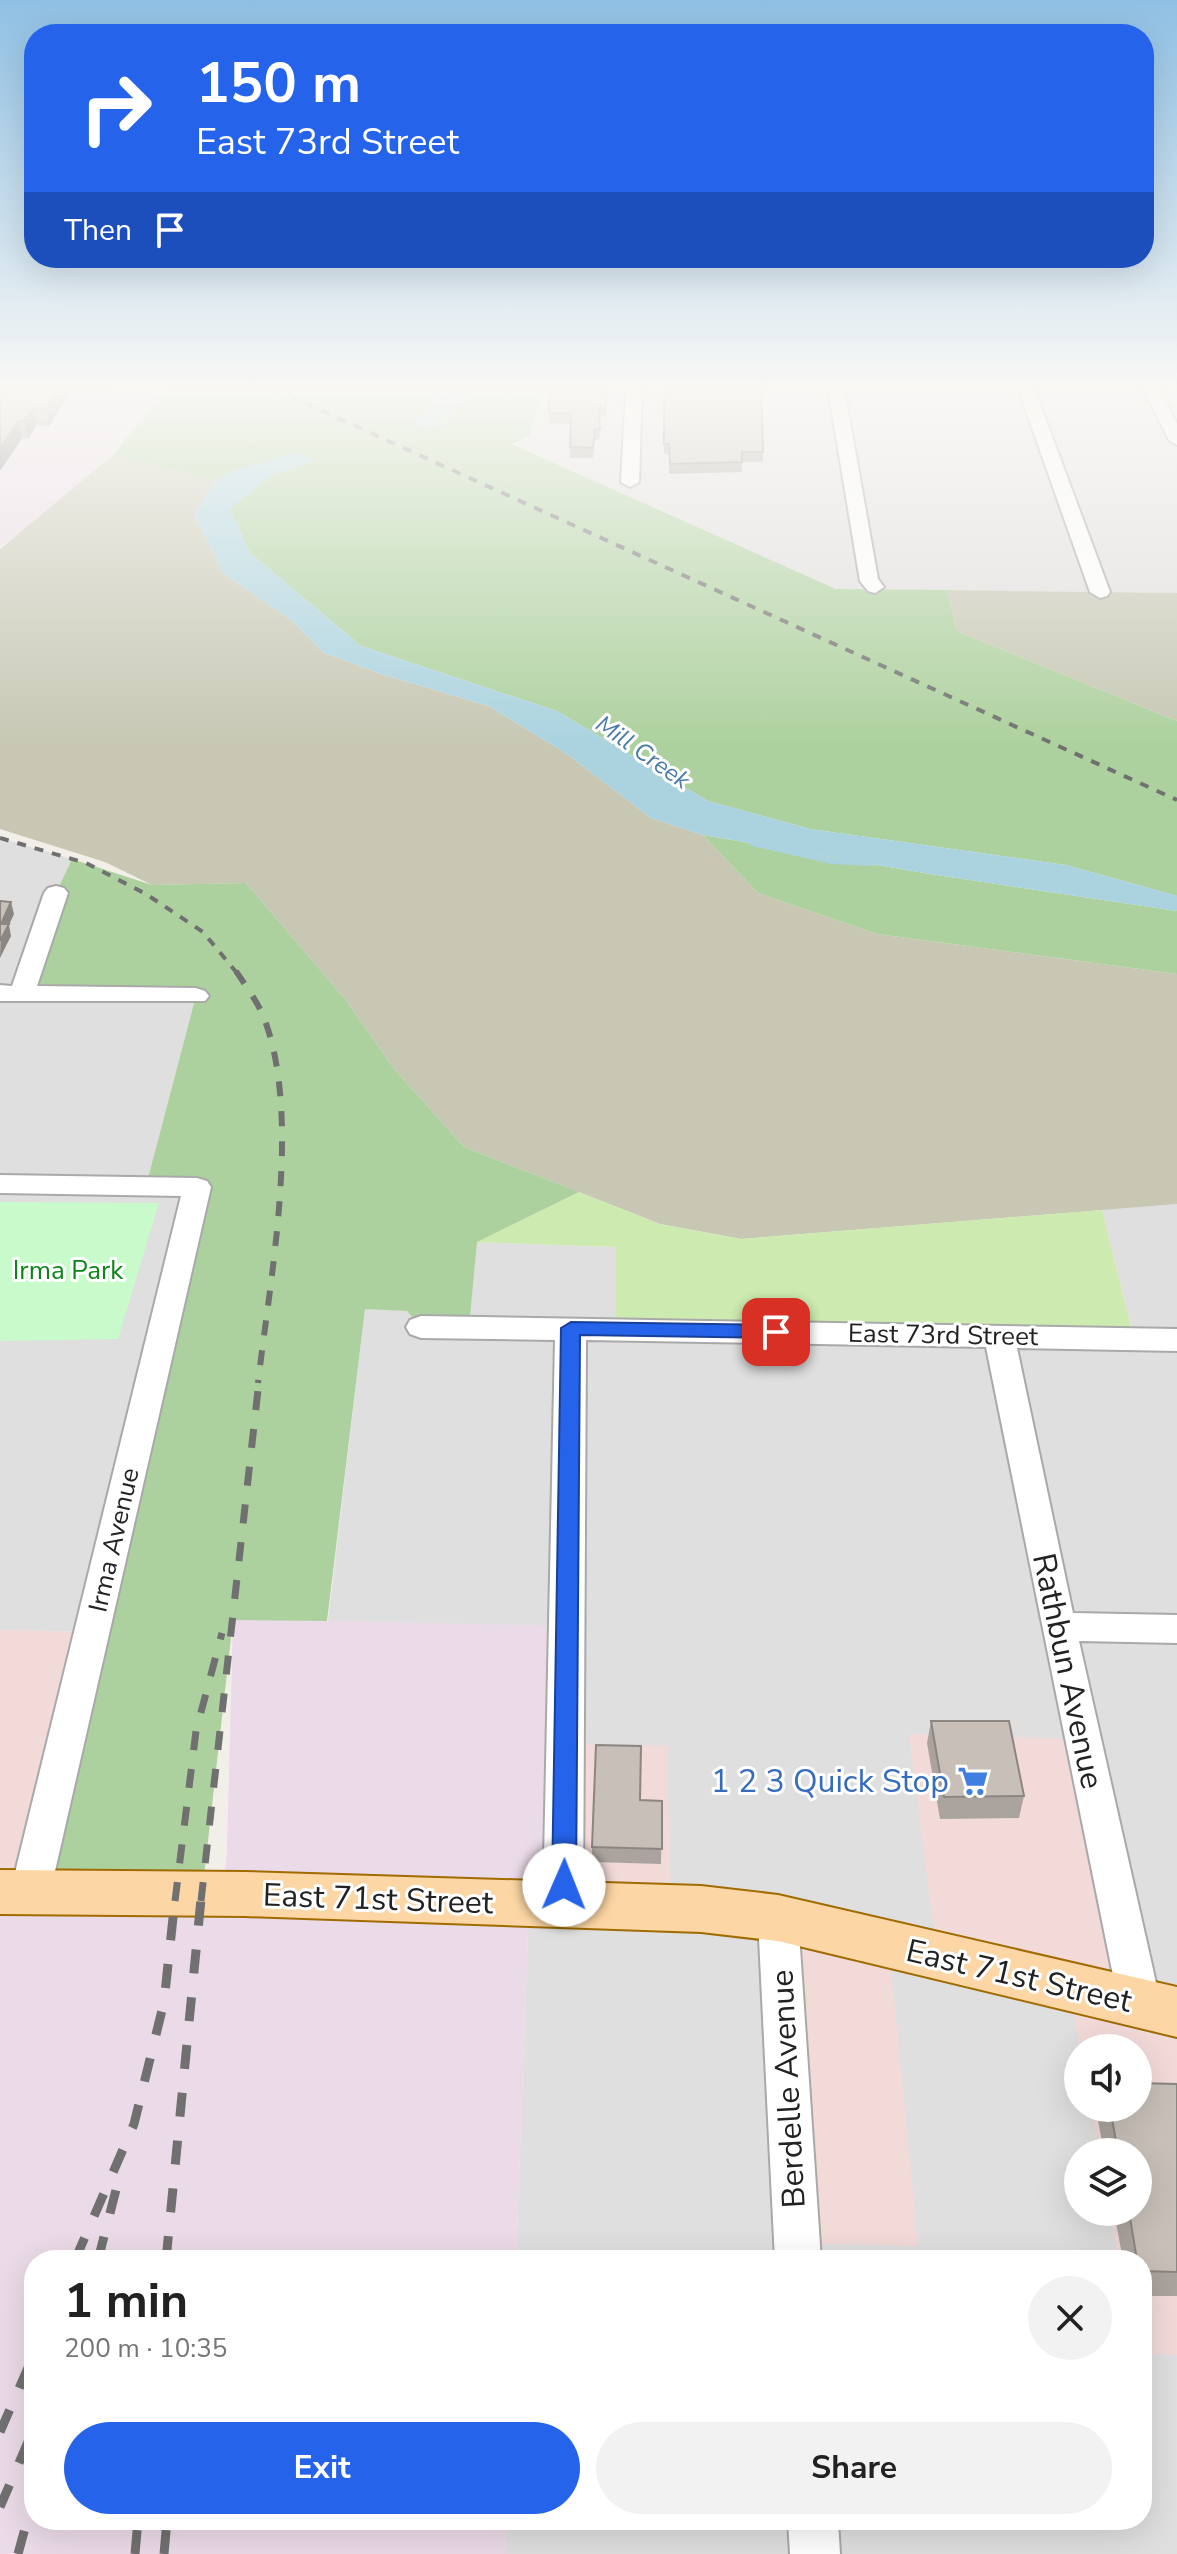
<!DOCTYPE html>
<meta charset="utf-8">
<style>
body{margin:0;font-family:"Nunito Sans",sans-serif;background:#f2f2f2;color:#222;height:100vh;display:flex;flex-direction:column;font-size:30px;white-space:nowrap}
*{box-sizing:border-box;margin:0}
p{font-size:26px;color:#767676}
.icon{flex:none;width:44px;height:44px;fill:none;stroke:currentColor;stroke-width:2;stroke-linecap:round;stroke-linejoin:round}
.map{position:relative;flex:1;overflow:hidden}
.sheet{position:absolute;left:24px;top:2250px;width:1128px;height:280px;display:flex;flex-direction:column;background:#fff;border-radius:32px;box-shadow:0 8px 32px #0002}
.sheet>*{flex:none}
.hud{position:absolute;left:24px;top:24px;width:1130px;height:244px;border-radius:32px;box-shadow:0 8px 32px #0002;background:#2563eb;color:#fff;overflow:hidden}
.tools{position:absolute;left:1064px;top:2034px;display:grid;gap:16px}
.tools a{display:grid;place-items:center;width:88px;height:88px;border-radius:50%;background:#fff;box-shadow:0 8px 32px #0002;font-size:40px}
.pin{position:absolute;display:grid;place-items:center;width:68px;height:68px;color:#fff;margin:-34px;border-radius:16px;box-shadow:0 4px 12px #0006}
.me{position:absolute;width:88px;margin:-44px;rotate:1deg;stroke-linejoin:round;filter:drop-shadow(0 0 6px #0008)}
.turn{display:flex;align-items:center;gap:28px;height:168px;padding:0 40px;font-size:36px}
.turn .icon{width:104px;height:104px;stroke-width:2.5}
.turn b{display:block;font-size:56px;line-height:68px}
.then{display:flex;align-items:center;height:76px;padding:0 40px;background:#0003;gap:16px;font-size:30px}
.round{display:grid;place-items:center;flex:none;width:84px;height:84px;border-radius:42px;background:#f2f2f2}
.headline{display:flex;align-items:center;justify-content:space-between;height:136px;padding:0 40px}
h1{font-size:48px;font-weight:700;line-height:60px}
.action{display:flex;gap:16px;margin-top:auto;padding:16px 40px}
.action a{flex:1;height:92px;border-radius:48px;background:#2563eb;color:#fff;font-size:32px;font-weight:700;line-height:92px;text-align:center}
.action a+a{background:#f2f2f2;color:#222}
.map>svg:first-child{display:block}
.residential{fill:#e0dfdf;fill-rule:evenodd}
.commercial{fill:#f2dad9}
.industrial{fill:#ebdbe8}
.construction{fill:#c7c7b4}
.grass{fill:#cdebb0}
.forest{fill:#add19e}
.park{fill:#c8facc}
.water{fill:#aad3df}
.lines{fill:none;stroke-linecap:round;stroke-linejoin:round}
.stream{stroke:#aad3df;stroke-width:6}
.minor-casing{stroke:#a9a9a9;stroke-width:4}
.major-casing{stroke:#a06b00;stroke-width:4}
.minor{fill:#fff;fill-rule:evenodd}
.major{fill:#fcd6a4;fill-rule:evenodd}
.rail-far3{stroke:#707070;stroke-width:4;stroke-dasharray:9 9;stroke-linecap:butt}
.rail-far2{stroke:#707070;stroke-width:6;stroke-dasharray:15 15;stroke-linecap:butt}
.rail-far1{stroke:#707070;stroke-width:7;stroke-dasharray:19 19;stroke-linecap:butt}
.rail{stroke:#707070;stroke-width:9;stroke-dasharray:24 24;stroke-linecap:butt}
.wall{fill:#aba49e}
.shaded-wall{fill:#8b8681}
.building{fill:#c7bfb8;stroke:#8b8681;stroke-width:2}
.route{fill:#2563eb;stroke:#184099;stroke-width:2}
.labels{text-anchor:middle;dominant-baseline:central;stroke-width:6;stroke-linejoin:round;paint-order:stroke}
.far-water-label{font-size:24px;font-style:italic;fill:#4a7aab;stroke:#fff}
.park-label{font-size:26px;fill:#0c8416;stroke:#fff}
.street-label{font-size:26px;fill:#222;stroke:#fff}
.near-street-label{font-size:32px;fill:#222;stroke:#fff}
.near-shop-label{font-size:32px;fill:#366cbe;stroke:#fff;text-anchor:end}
</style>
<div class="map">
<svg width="1177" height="2554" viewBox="0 0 1177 2554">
<rect width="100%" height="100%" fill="#f2efe9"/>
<!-- residential -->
<path class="residential" d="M543,388H1177V593L836,589L511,443L529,436Z
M0,838L72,859L56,893L196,996L197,1187L92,1632L0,1630Z
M1177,1204V2554H505L507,2520H1142V2260H516L529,1905L565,1744L328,1621L365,1308L407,1311L476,1242L616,1247V1328L1134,1338L1102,1210ZM1078,2048H1138V2108H1078ZM1078,2152H1138V2212H1078Z"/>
<!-- commercial -->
<path class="commercial" d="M0,1630L92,1632L30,1893L0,1892Z
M909,1734L1082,1739L1140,2004L1177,2012V2355L1142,2354V2260H1118L1110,2212H1138V2152H1099L1091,2108H1138V2048H1080L1069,1988L937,1956Z
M565,1744L667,1746L671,1908L563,1906Z
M778,1919L889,1945L918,2246L797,2243Z"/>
<!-- industrial -->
<path class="industrial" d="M0,394L160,396L113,455L32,524L0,547Z
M233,1619L567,1626L563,1906L529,1905L516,2260H34V2520H507L505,2554H0V1892L223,1896L227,1850Z"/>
<!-- construction -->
<path class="construction" d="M113,455L217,480L194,514L223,573L291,620L324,653L381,674L489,706L567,754L651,818L703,835L758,893L877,934L1177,974V1204L741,1239L660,1224L464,1147L395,1070L345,999L246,883L152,885L105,862L0,829V549Z
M947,590L1177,593V721L957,631Z"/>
<!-- grass -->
<path class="grass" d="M579,1192L660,1224L741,1239L1102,1210L1134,1339L616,1329V1247L476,1242Z"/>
<!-- forest -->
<path class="forest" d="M166,388H451L439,394L420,419L479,388H543L529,436L512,444L836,589L947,590L957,631L1177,721V896L1066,865L810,829L708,801L557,711L361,646L250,553L229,508L271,475L314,461L239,469L217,480L113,455Z
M703,835L930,874L1177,911V974L877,934L758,893Z
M72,859L152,885L246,883L345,999L395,1070L464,1147L579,1192L477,1242L469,1327H421L407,1311L365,1309L327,1621L233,1620L202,1894L30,1893L197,1188L146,1186L196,996L22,994L56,893Z"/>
<!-- park -->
<path class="park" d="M0,1202L159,1203L118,1339L0,1341Z"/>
<!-- water -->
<path class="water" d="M451,388H479L440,424L428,430L411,424C428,415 433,397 451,388Z
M300,452L315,461L271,475L230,509L250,553L361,646L557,711L708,801L810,829L1066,865L1177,896V911L930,874L703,835L651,818L567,754L489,706L381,674L324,653L291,620L223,573L194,514L217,480L239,469Z"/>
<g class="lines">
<!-- stream -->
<path class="stream" d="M752,843L832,861L872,863"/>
<!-- minor casing -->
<g class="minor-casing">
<path id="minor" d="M626,388H642L639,482L630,487L621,482Z
M828,388H844L878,579L884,587L875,593L868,591L860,581Z
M1018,388H1034L1110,592L1107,596L1100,598L1090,592Z
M1143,388H1159L1177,424V445L1169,440Z
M56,886L64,888L68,893L37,986L196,988L205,991L209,996L205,1001H0V985L12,986L44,893L48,888Z
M0,1175L197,1178L207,1181L211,1187L50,1893L44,1906L30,1911L16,1906L10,1893L181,1196L0,1193Z
M421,1316L1177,1329V1351L1017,1348L1073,1613L1177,1615V1643L1079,1641L1161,2005L1155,2019L1140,2024L1125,2019L1119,2005L986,1347L586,1340L583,1906L577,1919L563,1924L549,1919L543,1906L555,1340L421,1338L410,1334L406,1327L410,1320Z
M778,1900L792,1905L798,1918L821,2260H775L758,1918L764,1905Z
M788,2520H838L840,2554H790Z"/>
</g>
<!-- major casing -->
<g class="major-casing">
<path id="major" d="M0,1870L245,1872L701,1886L778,1895L1177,1987V2037L778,1941L701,1932L245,1916L0,1914Z"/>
</g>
<!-- minor -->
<use href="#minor" class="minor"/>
<!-- major -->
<use href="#major" class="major"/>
<!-- rail-far3 -->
<path class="rail-far3" d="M272,388L1177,800
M0,838L86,863L146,894L203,932L237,973"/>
<!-- rail-far2 -->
<path class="rail-far2" d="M236,971C245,985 258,1002 264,1018C302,1117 270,1278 258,1383"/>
<!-- rail-far1 -->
<path class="rail-far1" d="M175,1901L196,1731L222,1633
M201,1901L259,1381"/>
<!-- rail -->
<path class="rail" d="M75,2260L134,2124L164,2002L175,1899
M98,2260L118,2182
M166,2260L201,1899
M0,2432L34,2354
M0,2507L34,2428
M18,2554L34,2495
M135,2554L138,2520
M164,2554L167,2520"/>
</g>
<!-- wall -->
<path class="wall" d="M0,388H108L103,396H68L49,426H36L28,439H22Z
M549,388H608L606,416H599L600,439L595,440L593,458H570V424L549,423Z
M664,388L763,452V462H742V472L669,474V454H664Z
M931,1721L1024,1796L1019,1818L940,1819L927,1743Z
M662,1801L661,1864L592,1862V1847Z
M1177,2084V2296H1142V2260H1123L1114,2212H1138V2152H1104L1096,2110L1097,2108H1138Z"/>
<!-- shaded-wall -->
<path class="shaded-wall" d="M59,388H67L68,396L49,426L46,408Z
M102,388H108L103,396Z
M33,408L36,426L28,439L24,421Z
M19,421L22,439L0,471V448Z
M11,902L14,914L9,925L11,936L0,958L1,924Z"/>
<!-- building -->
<path class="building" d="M0,388H59L46,408H33L24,421H19L0,448Z
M549,388H607L606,406H599L600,429H595L593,448L570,447L571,413H549Z
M664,388H761L763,452H742V462L670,464L669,444H664Z
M0,901L11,902L1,924H9L0,941Z
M931,1721H1009L1024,1796L944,1797Z
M596,1745L641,1746L640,1800L662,1801V1849L592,1847Z
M1138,2083L1177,2084V2272L1142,2271V2260H1137L1129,2212H1138V2152H1118L1110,2108H1138Z"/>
<!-- sky -->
<linearGradient id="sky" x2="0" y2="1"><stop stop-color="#8fc0e4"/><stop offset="0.52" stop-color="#f9f8f5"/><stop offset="1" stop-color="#f9f8f5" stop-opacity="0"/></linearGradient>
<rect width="1177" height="746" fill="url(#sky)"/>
<!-- route -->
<path class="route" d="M571,1322L776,1325L785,1332L776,1338L580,1335L576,1885L572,1892L564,1895L555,1892L552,1885L561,1328Z"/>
<!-- icons -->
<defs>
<g id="supermarket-bare" transform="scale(2.4)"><path d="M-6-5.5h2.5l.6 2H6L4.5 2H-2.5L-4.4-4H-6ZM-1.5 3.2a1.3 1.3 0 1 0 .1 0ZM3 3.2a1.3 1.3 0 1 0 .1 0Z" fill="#3f7fe0" stroke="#fff" stroke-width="2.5" paint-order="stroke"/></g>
</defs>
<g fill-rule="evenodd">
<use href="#supermarket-bare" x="973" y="1781"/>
</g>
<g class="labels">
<!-- far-water labels -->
<g class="far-water-label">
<text transform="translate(643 752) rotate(35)">Mill Creek</text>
</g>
<!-- park labels -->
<g class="park-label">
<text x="68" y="1270">Irma Park</text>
</g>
<!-- street labels -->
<g class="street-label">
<text transform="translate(943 1335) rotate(1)">East 73rd Street</text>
<text transform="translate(114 1540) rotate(-77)">Irma Avenue</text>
</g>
<!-- near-street labels -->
<g class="near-street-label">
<text transform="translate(1068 1671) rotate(78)">Rathbun Avenue</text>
<text transform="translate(378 1899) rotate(2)">East 71st Street</text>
<text transform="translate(1019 1976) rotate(13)">East 71st Street</text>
<text transform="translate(788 2089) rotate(-93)">Berdelle Avenue</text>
</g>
<!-- near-shop labels -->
<g class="near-shop-label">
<text x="949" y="1781">1 2 3 Quick Stop</text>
</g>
</g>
</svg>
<div class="tools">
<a><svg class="icon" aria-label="sound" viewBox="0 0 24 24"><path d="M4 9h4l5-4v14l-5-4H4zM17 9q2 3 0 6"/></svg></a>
<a><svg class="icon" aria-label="layers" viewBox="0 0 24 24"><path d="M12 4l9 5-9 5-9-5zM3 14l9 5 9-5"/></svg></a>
</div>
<div class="pin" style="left:776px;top:1332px;background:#d93025"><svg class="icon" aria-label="arrive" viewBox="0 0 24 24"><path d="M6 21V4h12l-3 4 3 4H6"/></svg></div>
<svg class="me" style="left:564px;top:1885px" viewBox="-20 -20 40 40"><circle r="19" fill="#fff"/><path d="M0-13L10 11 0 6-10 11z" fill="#2563eb"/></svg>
<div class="hud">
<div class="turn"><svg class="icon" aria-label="right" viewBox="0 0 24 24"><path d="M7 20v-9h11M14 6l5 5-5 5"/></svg><div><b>150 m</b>East 73rd Street</div></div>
<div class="then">Then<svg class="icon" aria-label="arrive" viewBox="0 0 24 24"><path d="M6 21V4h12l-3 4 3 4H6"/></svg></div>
</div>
<section class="sheet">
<div class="headline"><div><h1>1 min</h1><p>200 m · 10:35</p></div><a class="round"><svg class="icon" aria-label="close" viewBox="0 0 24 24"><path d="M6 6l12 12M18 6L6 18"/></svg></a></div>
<div class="action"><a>Exit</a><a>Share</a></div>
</section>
</div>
